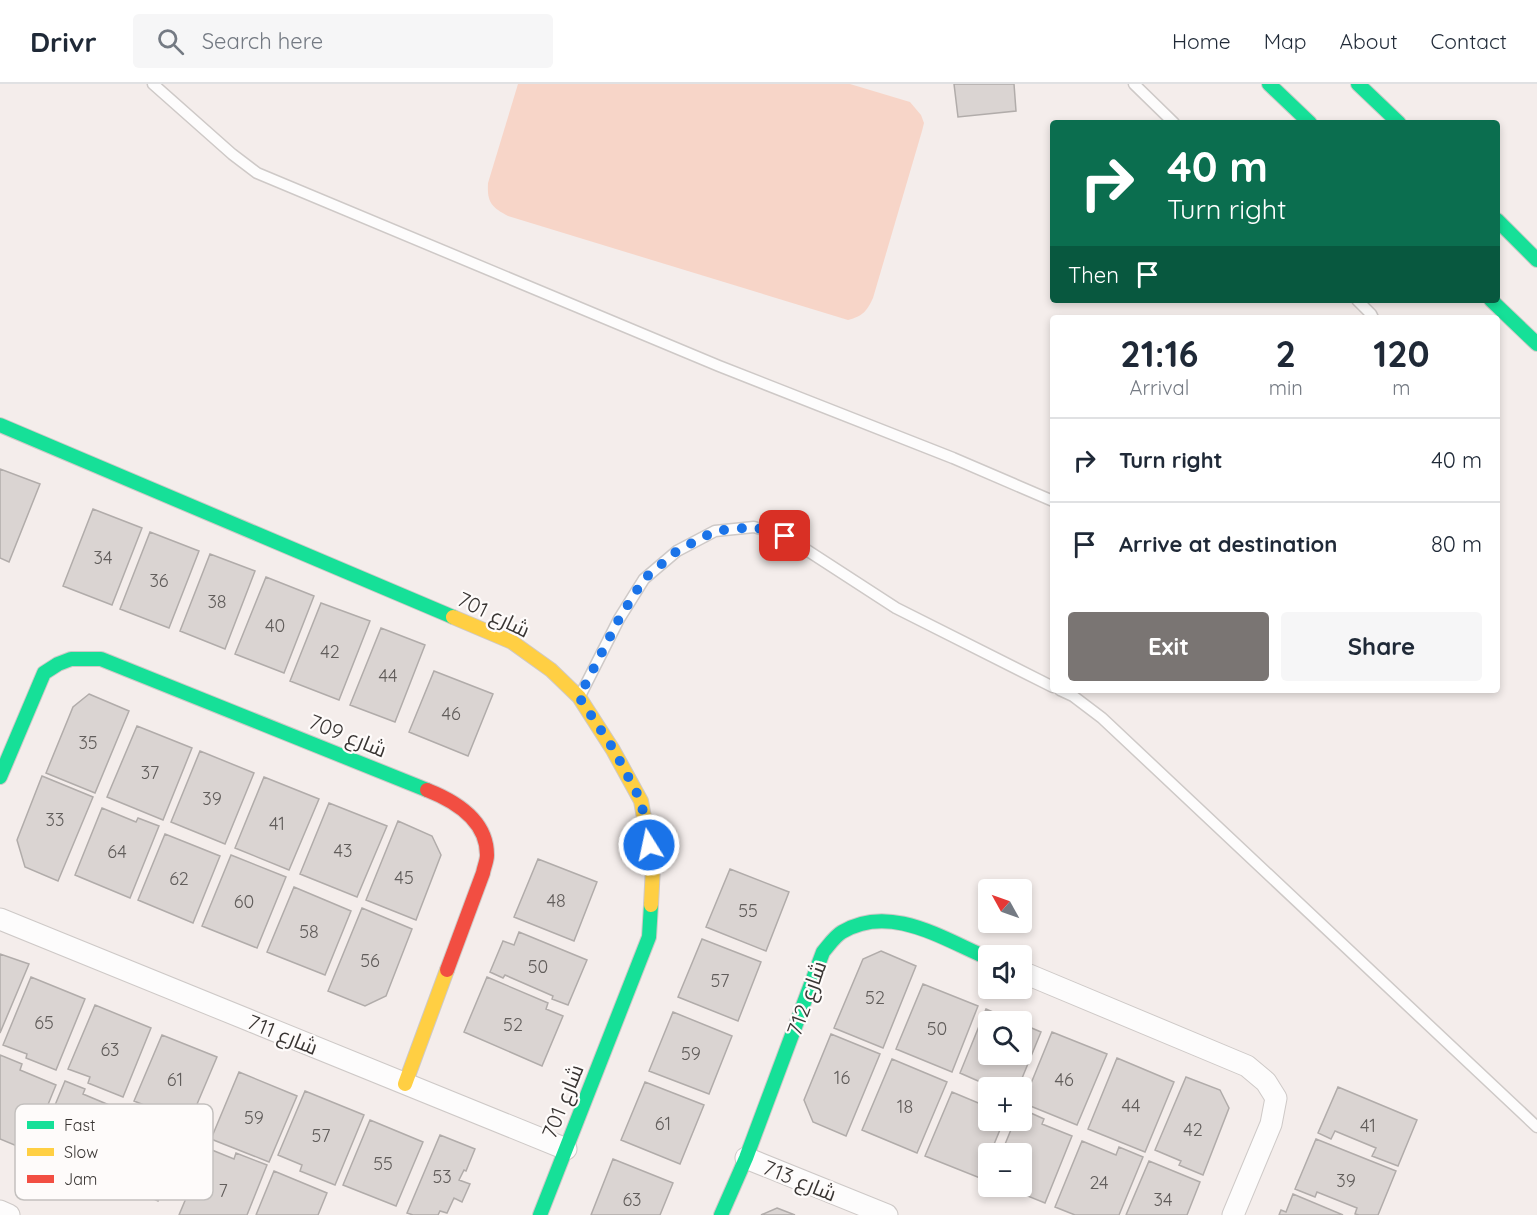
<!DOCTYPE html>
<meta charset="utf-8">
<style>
body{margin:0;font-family:Quicksand,Cairo,sans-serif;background:#f6f6f7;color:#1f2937;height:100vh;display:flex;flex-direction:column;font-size:22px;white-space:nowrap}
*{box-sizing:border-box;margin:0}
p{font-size:20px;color:#747a83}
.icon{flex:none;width:33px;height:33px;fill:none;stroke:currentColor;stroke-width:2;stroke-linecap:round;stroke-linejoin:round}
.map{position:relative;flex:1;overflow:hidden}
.side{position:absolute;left:1050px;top:231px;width:450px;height:378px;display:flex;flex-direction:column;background:#fff;border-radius:6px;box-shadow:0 3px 9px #0003}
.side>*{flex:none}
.guide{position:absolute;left:1050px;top:36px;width:450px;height:183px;border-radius:6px;box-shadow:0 3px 9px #0003;background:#0b6e4f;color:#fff;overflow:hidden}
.needle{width:39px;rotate:310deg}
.fabs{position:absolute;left:978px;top:795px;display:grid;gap:12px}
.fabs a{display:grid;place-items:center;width:54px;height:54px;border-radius:6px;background:#fff;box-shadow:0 3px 9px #0003;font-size:30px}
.pin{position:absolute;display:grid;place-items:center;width:51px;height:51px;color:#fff;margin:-26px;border-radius:12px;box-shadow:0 3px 9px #0006}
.me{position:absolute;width:66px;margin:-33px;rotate:350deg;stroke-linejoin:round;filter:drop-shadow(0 0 4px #0008)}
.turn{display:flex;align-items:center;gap:21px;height:126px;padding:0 18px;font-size:27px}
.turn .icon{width:78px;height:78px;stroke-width:2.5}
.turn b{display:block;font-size:42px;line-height:51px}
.then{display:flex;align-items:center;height:57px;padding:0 18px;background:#0003;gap:12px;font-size:22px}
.eta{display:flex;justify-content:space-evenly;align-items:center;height:102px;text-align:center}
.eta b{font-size:36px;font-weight:800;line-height:42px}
.primary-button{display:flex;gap:12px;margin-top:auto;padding:12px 18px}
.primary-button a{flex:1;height:69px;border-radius:6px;background:#7a7573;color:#fff;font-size:24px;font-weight:800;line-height:69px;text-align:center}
.primary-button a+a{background:#f6f6f7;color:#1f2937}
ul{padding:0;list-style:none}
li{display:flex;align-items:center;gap:18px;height:84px;padding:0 18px;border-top:2px solid #e0e1e3}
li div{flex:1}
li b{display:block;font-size:22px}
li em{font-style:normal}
header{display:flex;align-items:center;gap:36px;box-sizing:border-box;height:84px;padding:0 30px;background:#fff;border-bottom:2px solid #e0e1e3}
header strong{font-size:28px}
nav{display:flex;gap:33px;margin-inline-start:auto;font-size:21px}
.search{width:420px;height:54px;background:#f6f6f7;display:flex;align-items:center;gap:15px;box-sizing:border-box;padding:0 21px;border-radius:6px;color:#747a83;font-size:22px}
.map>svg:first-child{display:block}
.green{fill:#f7d5c8}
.building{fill:#dad4d2;stroke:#b1acaa;stroke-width:1.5}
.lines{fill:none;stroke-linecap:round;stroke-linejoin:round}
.lane-casing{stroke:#cec9c7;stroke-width:13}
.street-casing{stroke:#cec9c7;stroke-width:23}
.fast-casing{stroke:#cec9c7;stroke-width:16}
.slow-casing{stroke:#cec9c7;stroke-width:16}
.jam-casing{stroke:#cec9c7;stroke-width:16}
.lane{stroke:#fdfcfc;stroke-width:10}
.street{stroke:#fdfcfc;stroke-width:21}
.fast{stroke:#16e098;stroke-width:14}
.slow{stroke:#ffcf43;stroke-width:14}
.jam{stroke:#f24e42;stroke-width:14}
.route{stroke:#1a73e8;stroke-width:10;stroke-dasharray:0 18}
.labels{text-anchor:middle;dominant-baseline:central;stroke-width:4.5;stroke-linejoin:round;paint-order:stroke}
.number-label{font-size:18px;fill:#615d5b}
.street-label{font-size:21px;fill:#393533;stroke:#fefbfa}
.key{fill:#fefbfa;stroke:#c3c0be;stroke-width:1.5}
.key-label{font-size:16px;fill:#393533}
</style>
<header>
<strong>Drivr</strong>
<div class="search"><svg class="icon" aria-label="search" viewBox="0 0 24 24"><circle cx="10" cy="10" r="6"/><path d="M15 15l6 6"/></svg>Search here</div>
<nav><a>Home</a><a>Map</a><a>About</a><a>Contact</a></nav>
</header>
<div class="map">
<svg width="1537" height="1131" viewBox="0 0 1537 1131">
<rect width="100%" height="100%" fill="#f4edeb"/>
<!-- green -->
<path class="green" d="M518,0H850L910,18L921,31L924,39L922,47L873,214C867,227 863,232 848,236L508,132C491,123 487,118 488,99Z"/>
<!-- building -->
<path class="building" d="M954,0H1014L1016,27L958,33Z
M0,385L40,400L9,478L0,474Z
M93,425L142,444L112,521L63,502Z
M150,448L199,467L169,544L120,525Z
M210,470L255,487L225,565L180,547Z
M266,493L314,512L284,589L235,570Z
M321,519L370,537L339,616L290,597Z
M381,544L425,561L395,638L350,621Z
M434,587L493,610L468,672L409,648Z
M89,610L129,627L95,709L46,689L73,623Z
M137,642L192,664L163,736L107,713Z
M200,667L254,689L225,760L171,738Z
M42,692L93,713L58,797L25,783L17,756Z
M264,693L319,715L289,786L235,764Z
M329,719L387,742L357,813L300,790Z
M102,724L136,738L138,734L159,742L130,814L75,791Z
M398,737L432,752L441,771L416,836L366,816Z
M165,750L220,772L193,839L138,816Z
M231,771L286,793L257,864L202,842Z
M538,775L597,798L574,857L514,833Z
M730,785L789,808L766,867L706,843Z
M294,803L351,827L325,891L267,868Z
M362,824L412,845L386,912L365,922L328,907Z
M519,848L587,876L568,921L552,915L553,912L505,891L503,894L490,888L503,857L514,861Z
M702,855L761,878L738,937L678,913Z
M881,867L916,882L883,964L834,944L863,875Z
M0,870L29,880L0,949Z
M31,893L85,915L56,986L26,974L27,970L3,961Z
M487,893L548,919L546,925L563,932L542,982L464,948Z
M923,900L978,922L952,988L896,965Z
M95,921L151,944L123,1013L88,999L90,993L68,985Z
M986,925L1016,938H988V970H1022V940L1041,948L1018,1004H994L960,989Z
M673,928L732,952L709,1010L649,987Z
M1052,948L1107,970L1077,1041L1023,1019Z
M831,950L880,970L846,1052L813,1038L804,1016Z
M162,951L217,973L189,1039L134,1017Z
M0,971L22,980L20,986L56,1001L29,1067L0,1055Z
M1117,974L1174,998L1145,1068L1088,1045Z
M892,975L947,998L917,1069L862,1046Z
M239,988L297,1012L269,1078L211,1055Z
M1186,993L1220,1006L1229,1024L1203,1091L1179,1081L1181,1077L1155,1066Z
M65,997L85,1005L83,1010L121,1026L94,1091L36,1067Z
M645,998L704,1021L680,1080L621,1056Z
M1338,1003L1417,1036L1398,1082L1372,1072L1376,1064L1335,1047L1331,1055L1318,1049Z
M305,1007L364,1031L335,1101L300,1087L302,1081L278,1071Z
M952,1008L988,1023V1036H1004L990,1070H988L980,1094L925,1072Z
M1022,1025L1044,1035L1042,1040L1072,1052L1045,1119L1003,1102H1022V1070H1001L1015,1036H1022Z
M130,1028L185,1050L158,1117L147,1112L149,1108L125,1098L121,1107L101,1099Z
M370,1036L423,1058L396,1122L343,1101Z
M440,1051L475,1065L466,1087L464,1086L459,1096L470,1100L462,1118L454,1114L447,1129L440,1127L438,1131H413L407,1129Z
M1316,1055L1396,1087L1378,1131H1359L1355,1130L1357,1124L1317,1108L1315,1113L1295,1105Z
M1082,1057L1116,1071L1119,1063L1143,1073L1119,1131H1075L1055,1123Z
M207,1064L234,1075L236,1069L267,1081L247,1131H179Z
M613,1075L673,1099L660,1131H591Z
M1149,1077L1200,1098L1187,1131H1126Z
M274,1087L327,1109L318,1131H256Z
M1293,1110L1343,1131H1279L1281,1126L1286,1128Z
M777,1124L795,1131H761Z"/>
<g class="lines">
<!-- lane casing -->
<g class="lane-casing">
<path id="lane" d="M153,0L232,70L257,89L719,282L953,374L1053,417
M1134,0L1174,39
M1357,216L1371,230L1373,234
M1060,606L1073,612L1102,634L1537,1043
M580,612L619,535L644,495L677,467L715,447L754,443L785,452L896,524L1053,603"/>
</g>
<!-- street casing -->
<g class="street-casing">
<path id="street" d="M0,835L566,1065
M1022,888L1247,982L1266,998L1276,1014L1271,1040L1233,1131
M746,1074L887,1131
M0,1127L9,1131"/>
</g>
<!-- fast casing -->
<g class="fast-casing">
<path id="fast" d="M1269,0L1310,39
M1358,0L1399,39
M1497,136L1537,176
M1491,216L1537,260
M0,341L453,533
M0,693L44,589L58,580L71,575H101L427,706
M540,1131L649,853L651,821
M721,1131L746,1074L823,868C829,861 835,852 842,848C890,819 943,855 988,874"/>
</g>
<!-- slow casing -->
<g class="slow-casing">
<path id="slow" d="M453,533L512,558L551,586L579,613L613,666L641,717L653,783L651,821
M405,1000L447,886"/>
</g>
<!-- jam casing -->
<g class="jam-casing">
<path id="jam" d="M427,706C455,717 487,736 487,771C487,777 484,783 483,789L447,886"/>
</g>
<!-- lane -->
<use href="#lane" class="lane"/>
<!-- street -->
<use href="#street" class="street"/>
<!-- fast -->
<use href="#fast" class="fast"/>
<!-- slow -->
<use href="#slow" class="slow"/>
<!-- jam -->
<use href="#jam" class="jam"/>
</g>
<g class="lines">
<!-- route -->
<path class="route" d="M649,761L641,717L614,666L579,613L619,535L644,495L677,467L715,447L754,443L785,452"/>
</g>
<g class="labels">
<!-- number labels -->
<g class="number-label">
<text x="103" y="473">34</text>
<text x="159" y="496">36</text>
<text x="217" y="517">38</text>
<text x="275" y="541">40</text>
<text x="330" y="567">42</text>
<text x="388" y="591">44</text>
<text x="451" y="629">46</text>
<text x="88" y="658">35</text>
<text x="150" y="688">37</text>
<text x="212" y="714">39</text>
<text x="55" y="735">33</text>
<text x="277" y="739">41</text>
<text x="343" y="766">43</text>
<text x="117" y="767">64</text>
<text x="404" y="793">45</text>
<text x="179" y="794">62</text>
<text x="556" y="816">48</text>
<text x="244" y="817">60</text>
<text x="748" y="826">55</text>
<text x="309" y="847">58</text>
<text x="370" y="876">56</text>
<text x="538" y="882">50</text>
<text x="720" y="896">57</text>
<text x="875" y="913">52</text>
<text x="44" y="938">65</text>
<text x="513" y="940">52</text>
<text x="937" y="944">50</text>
<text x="110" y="965">63</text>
<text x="691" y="969">59</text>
<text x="842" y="993">16</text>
<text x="175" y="995">61</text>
<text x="1064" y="995">46</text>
<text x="1131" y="1021">44</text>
<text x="905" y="1022">18</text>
<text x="254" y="1033">59</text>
<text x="663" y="1039">61</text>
<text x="1368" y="1041">41</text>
<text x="1193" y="1045">42</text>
<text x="321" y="1051">57</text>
<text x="383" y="1079">55</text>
<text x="442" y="1092">53</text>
<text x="1346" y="1096">39</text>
<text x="1099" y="1098">24</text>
<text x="223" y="1106">7</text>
<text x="632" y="1115">63</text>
<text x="1163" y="1115">34</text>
</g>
<!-- street labels -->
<g class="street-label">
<text transform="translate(494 530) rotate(26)">شارع 701</text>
<text transform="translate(348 651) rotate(22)">شارع 709</text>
<text transform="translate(806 914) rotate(-70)">شارع 712</text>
<text transform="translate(283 950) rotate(22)">شارع 711</text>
<text transform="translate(562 1017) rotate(-68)">شارع 701</text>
<text transform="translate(800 1096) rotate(22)">شارع 713</text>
</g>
</g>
<!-- legend -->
<rect x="15" y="1020" width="198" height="96" rx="9" class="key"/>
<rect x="27" y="1037" width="27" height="8" fill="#16e098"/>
<rect x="27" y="1064" width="27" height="8" fill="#ffcf43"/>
<rect x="27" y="1091" width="27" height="8" fill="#f24e42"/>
<g class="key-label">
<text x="64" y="1047">Fast</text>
<text x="64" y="1074">Slow</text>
<text x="64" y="1101">Jam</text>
</g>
</svg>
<div class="fabs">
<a><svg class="needle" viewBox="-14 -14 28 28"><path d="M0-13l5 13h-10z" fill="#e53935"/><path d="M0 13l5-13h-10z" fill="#747a83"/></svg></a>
<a><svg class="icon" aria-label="sound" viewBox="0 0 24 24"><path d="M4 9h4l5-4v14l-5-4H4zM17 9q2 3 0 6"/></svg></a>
<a><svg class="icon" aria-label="search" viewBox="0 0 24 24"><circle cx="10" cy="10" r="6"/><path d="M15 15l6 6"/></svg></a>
<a>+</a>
<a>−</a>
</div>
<div class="pin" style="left:785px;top:452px;background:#d93025"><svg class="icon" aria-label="arrive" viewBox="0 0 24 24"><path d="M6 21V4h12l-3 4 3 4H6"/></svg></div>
<svg class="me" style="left:649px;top:761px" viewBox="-20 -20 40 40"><circle r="17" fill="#1a73e8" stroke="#fff" stroke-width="3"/><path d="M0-11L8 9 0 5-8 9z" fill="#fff"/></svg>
<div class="guide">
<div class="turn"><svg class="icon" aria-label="right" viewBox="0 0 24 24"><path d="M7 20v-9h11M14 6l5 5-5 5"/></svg><div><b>40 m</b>Turn right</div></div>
<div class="then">Then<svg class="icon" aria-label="arrive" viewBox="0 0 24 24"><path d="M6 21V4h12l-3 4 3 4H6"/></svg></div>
</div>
<section class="side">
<div class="eta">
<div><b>21:16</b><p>Arrival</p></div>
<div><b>2</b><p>min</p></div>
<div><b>120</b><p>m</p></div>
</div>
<ul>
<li><svg class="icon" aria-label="right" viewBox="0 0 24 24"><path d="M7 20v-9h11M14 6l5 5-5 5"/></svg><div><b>Turn right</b></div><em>40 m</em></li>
<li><svg class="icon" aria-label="arrive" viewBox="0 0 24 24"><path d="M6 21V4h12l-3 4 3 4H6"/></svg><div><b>Arrive at destination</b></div><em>80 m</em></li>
</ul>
<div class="primary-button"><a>Exit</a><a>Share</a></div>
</section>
</div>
